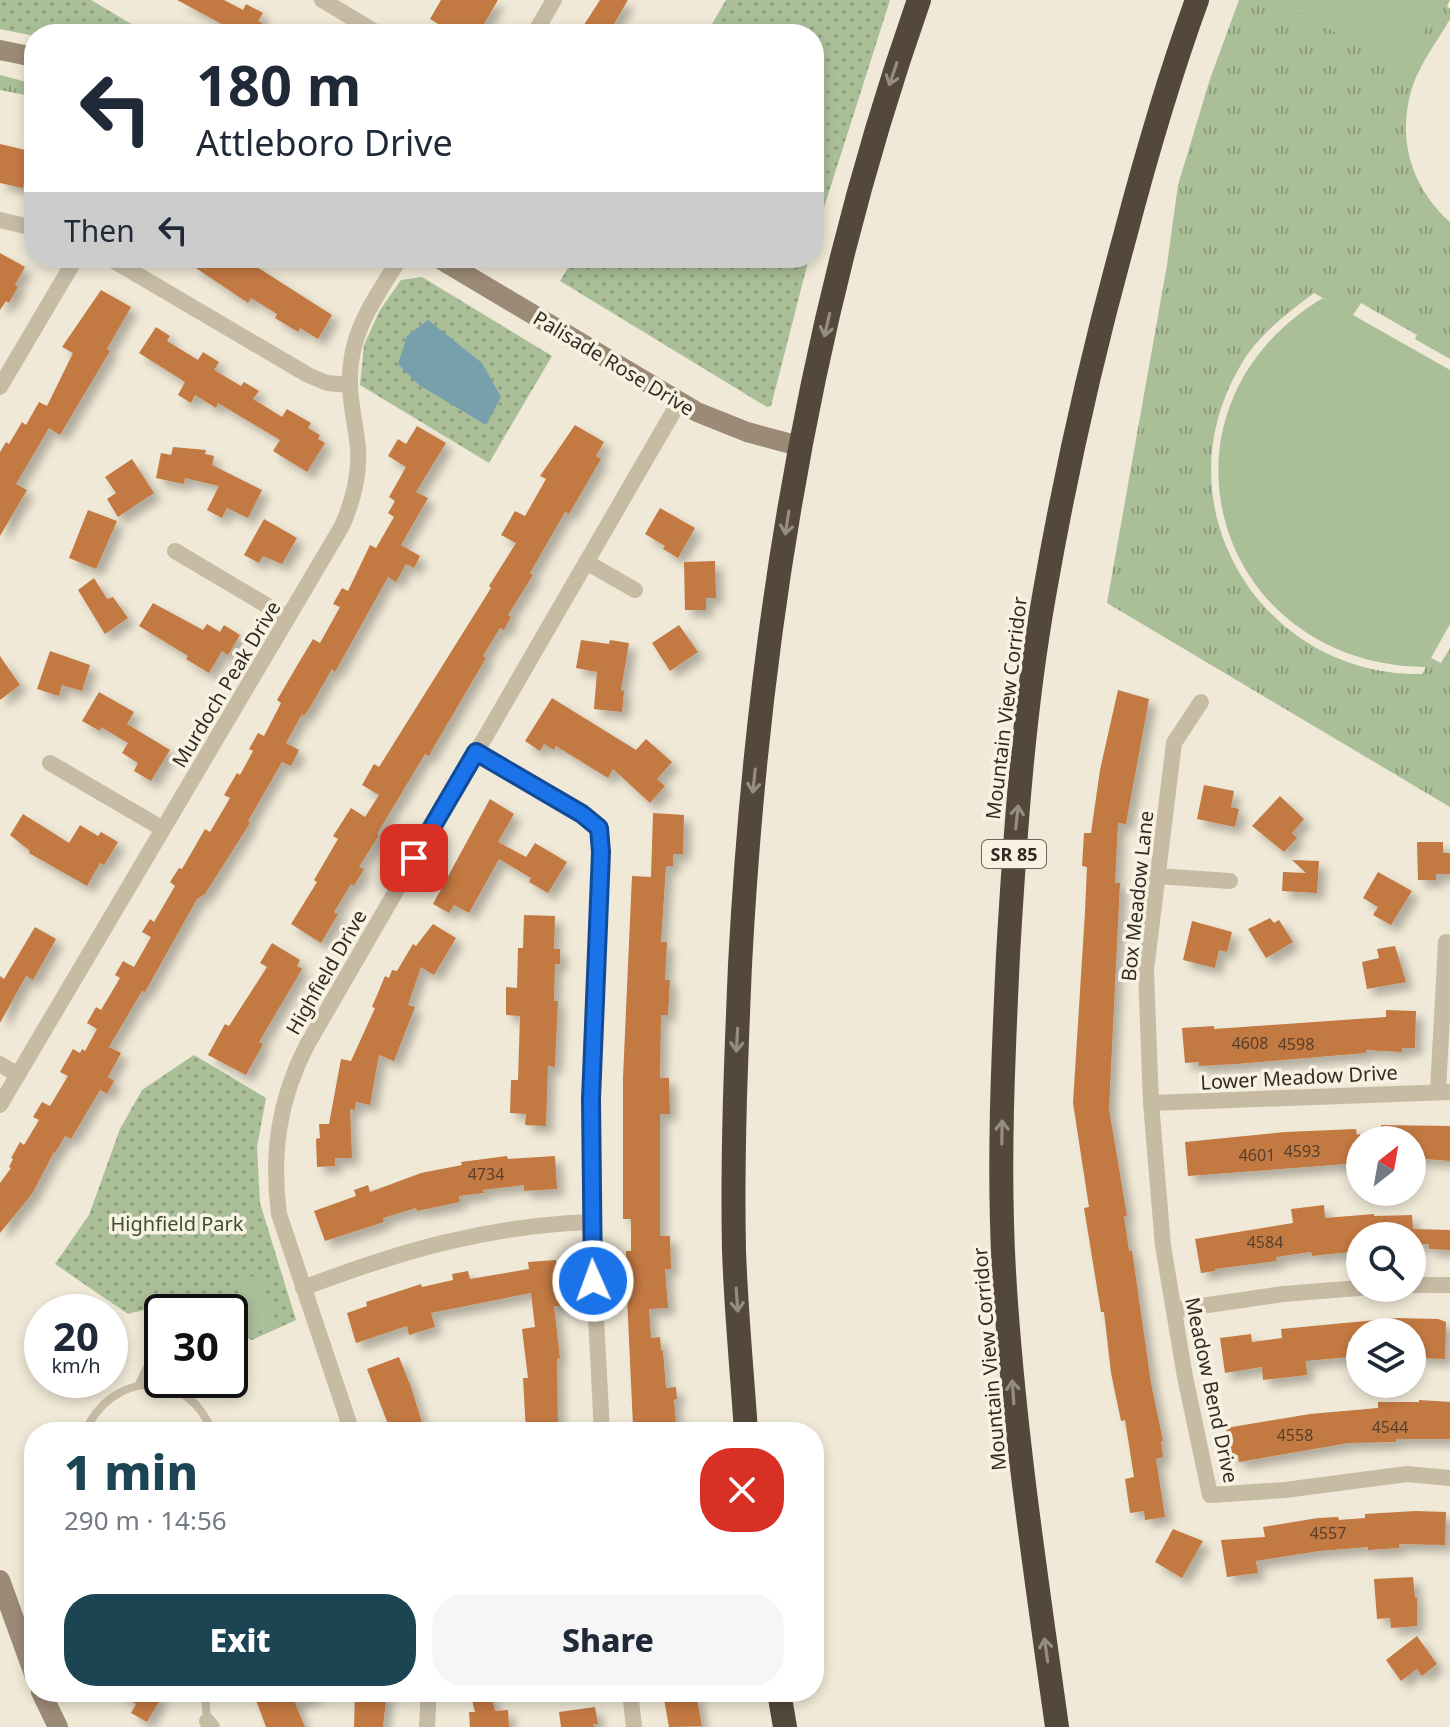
<!DOCTYPE html>
<meta charset="utf-8">
<style>
body{margin:0;font-family:"Noto Sans",sans-serif;background:#f6f6f7;color:#1f2937;height:100vh;display:flex;flex-direction:column;font-size:30px;white-space:nowrap}
*{box-sizing:border-box;margin:0}
p{font-size:26px;color:#747a83}
.icon{flex:none;width:44px;height:44px;fill:none;stroke:currentColor;stroke-width:2;stroke-linecap:round;stroke-linejoin:round}
.map{position:relative;flex:1;overflow:hidden}
.details{position:absolute;left:24px;top:1422px;width:800px;height:280px;display:flex;flex-direction:column;background:#fff;border-radius:32px;box-shadow:0 4px 12px #0003}
.details>*{flex:none}
.top-card{position:absolute;left:24px;top:24px;width:800px;height:244px;border-radius:32px;box-shadow:0 4px 12px #0003;background:#fff;color:#1f2937;overflow:hidden}
.needle{width:52px;rotate:31deg}
.tools{position:absolute;left:1346px;top:1126px;display:grid;gap:16px}
.tools a{display:grid;place-items:center;width:80px;height:80px;border-radius:50%;background:#fff;box-shadow:0 4px 12px #0003;font-size:40px}
.speed{position:absolute;left:24px;top:1294px;display:flex;gap:16px;font-size:40px;font-weight:700;text-align:center}
.speed>*{display:grid;place-content:center;width:104px;height:104px;border-radius:50%;background:#fff;box-shadow:0 4px 12px #0003;line-height:1}
.speed small{font-size:20px;font-weight:400}
.speed .limit{border:4px solid #111;border-radius:12px;background:#fff;color:#111}
.pin{position:absolute;display:grid;place-items:center;width:68px;height:68px;color:#fff;margin:-34px;border-radius:16px;box-shadow:0 4px 12px #0006}
.me{position:absolute;width:88px;margin:-44px;rotate:358deg;stroke-linejoin:round;filter:drop-shadow(0 0 6px #0008)}
.turn{display:flex;align-items:center;gap:28px;height:168px;padding:0 40px;font-size:36px}
.turn .icon{width:104px;height:104px;stroke-width:2.5}
.turn b{display:block;font-size:56px;line-height:68px}
.then{display:flex;align-items:center;height:76px;padding:0 40px;background:#0003;gap:16px;font-size:30px}
.round{display:grid;place-items:center;flex:none;width:84px;height:84px;border-radius:32px;background:#f6f6f7}
.overview{display:flex;align-items:center;justify-content:space-between;height:136px;padding:0 40px}
h1{font-size:48px;font-weight:800;line-height:60px;color:#1c4553}
.button{display:flex;gap:16px;margin-top:auto;padding:16px 40px}
.button a{flex:1;height:92px;border-radius:32px;background:#1c4553;color:#fff;font-size:32px;font-weight:800;line-height:92px;text-align:center}
.button a+a{background:#f6f6f7;color:#1f2937}
.map>svg:first-child{display:block}
.grass{fill:url(#grass-tufts)}
.park{fill:url(#park-dots)}
.pitch{fill:#aabe98}
.water{fill:#77a0ac}
.building{fill:#c37942;filter:url(#shadow)}
.lines{fill:none;stroke-linecap:round;stroke-linejoin:round}
.lane{stroke:#c7bba4;stroke-width:8}
.street{stroke:#c7bba4;stroke-width:16}
.secondary{stroke:#9b8a75;stroke-width:20}
.highway{stroke:#54483c;stroke-width:24}
.oneway{stroke:#968c7f}
.route-casing{stroke:#114b97;stroke-width:20}
.route{stroke:#1a73e8;stroke-width:14}
.labels{text-anchor:middle;dominant-baseline:central;stroke-width:7;stroke-linejoin:round;paint-order:stroke}
.number-label{font-size:16px;fill:#573f2c}
.shield{fill:#f8f2e3;stroke:#6e675e;stroke-width:2}
.shield-label{font-size:18px;font-weight:bold;fill:#332c25}
.street-label{font-size:20px;fill:#332c25;stroke:#f8f2e3}
.park-label{font-size:20px;fill:#3b502a;stroke:#f8f2e3}
</style>
<div class="map">
<svg width="1450" height="1727" viewBox="0 0 1450 1727">
<defs>
<pattern id="grass-tufts" width="24" height="20" patternUnits="userSpaceOnUse" patternTransform="scale(2)"><rect width="24" height="20" fill="#aabe98"/><path d="M3 7l-1-3M5 7V3M7 7l1-3M15 17l-1-3M17 17v-4M19 17l1-3" fill="none" stroke="#8b9b7c"/></pattern>
<pattern id="park-dots" width="8" height="8" patternUnits="userSpaceOnUse" patternTransform="scale(2)"><rect width="8" height="8" fill="#aabe98"/><path d="M2 2h.1M6 6h.1" fill="none" stroke="#8b9b7c" stroke-width="1.8" stroke-linecap="round"/></pattern>
<filter id="shadow"><feDropShadow dx="7" dy="7" stdDeviation="4" flood-color="#0004"/></filter>
</defs>
<rect width="100%" height="100%" fill="#f0e9d7"/>
<!-- grass -->
<path class="grass" d="M1239,0H1450L1447,6L1450,9V19C1438,40 1421,62 1413,85C1396,136 1410,186 1450,222V359L1415,339L1417,335L1361,303L1353,315L1314,293C1284,316 1256,336 1238,370C1159,510 1264,677 1422,674L1431,658L1441,663L1450,648V807L1107,603L1167,265L1178,185L1210,79Z
M0,75L34,84V97L0,90Z"/>
<!-- park -->
<path class="park" d="M0,0H91L148,34L34,36L0,29Z
M726,0H890L814,239V34H706Z
M574,258H809L771,406L767,407L560,281Z
M422,277L552,356L489,463L360,385L364,345L380,310L401,280Z
M194,1055L266,1098L257,1147L260,1203L296,1320L252,1340L230,1332V1312H170L155,1307L128,1314L55,1264L89,1215L120,1129L142,1090Z"/>
<!-- pitch -->
<path class="pitch" d="M1279,0H1442L1401,71Z
M1323,298L1450,370V624L1426,667C1213,665 1139,408 1323,298Z
M260,1274L277,1324L254,1333L235,1282Z"/>
<!-- water -->
<path class="water" d="M428,320L482,363L501,397L486,425L419,385L398,364L407,336Z"/>
<!-- building -->
<path class="building" d="M177,0H224L243,10L246,4L263,13L258,21L281,34H229L231,29Z
M441,0H498L478,34H455L430,19Z
M600,0H628L608,34H578Z
M0,144L34,152V185L24,182L23,188L0,183Z
M0,253L25,267L15,285L18,287L9,303L6,301L0,310Z
M198,258H236L247,265L249,262L332,315L318,339L300,328L298,332L275,318L277,314L251,298L248,303L193,266Z
M101,290L131,307L107,349L110,351L60,435L49,428L16,484L27,490L0,536V452L6,442L9,444L22,422L26,425L39,402L47,406L73,353L62,347Z
M156,327L170,336L167,341L198,360L203,352L219,362L214,370L241,386L244,382L259,391L253,399L282,417L287,409L311,423L308,428L320,435L318,439L325,443L307,472L273,451L280,440L218,403L216,408L195,395L191,403L178,395L185,382L139,353Z
M575,425L604,442L596,456L601,459L569,514L565,512L530,573L533,575L508,615L511,617L504,630L500,628L483,656L486,658L432,750L429,756L425,754L377,834L379,835L359,867L364,869L354,886L351,884L334,912L338,914L321,943L291,924L317,882L314,880L338,839L333,836L351,808L365,817L379,795L362,785L374,764L379,767L491,588L489,586L516,543L501,535L515,511L525,516L546,479L540,476Z
M417,426L446,443L416,492L428,498L401,545L420,556L414,568L406,564L396,582L388,577L335,672L332,669L309,709L304,716L302,714L286,743L299,750L291,766L282,762L248,821L250,823L205,894L197,899L145,992L142,991L109,1047L121,1053L108,1077L114,1081L107,1094L100,1090L71,1139L65,1136L55,1153L54,1152L32,1194L0,1233V1183L11,1168L9,1167L13,1159L11,1158L20,1142L24,1145L39,1120L33,1117L42,1102L50,1106L68,1076L60,1072L73,1049L80,1053L82,1049L85,1051L97,1029L87,1023L96,1007L101,1010L120,978L115,975L123,961L134,967L151,937L142,932L150,919L154,922L175,886L170,882L179,868L182,869L205,829L210,832L230,798L224,795L237,773L240,775L253,751L249,749L258,733L264,736L281,703L277,700L298,664L313,639L320,643L340,607L333,604L342,588L348,591L370,545L376,548L394,517L388,513L395,501L389,497L406,467L388,456L398,439L406,444Z
M173,447L206,450L205,454L214,456L212,465L262,490L248,518L227,508L222,518L207,510L219,486L185,478L184,484L156,478L161,453L171,455Z
M132,459L154,493L118,517L107,499L116,493L105,477Z
M660,508L695,528L678,558L663,549L665,546L645,534Z
M88,510L117,521L96,569L69,558Z
M264,519L297,538L282,564L263,556L259,563L244,555Z
M715,561L716,598H706V610H685L684,562Z
M94,578L107,599L113,597L128,618L105,634L78,590Z
M153,603L203,630L207,624L220,632L224,625L240,635L228,655L222,651L209,673L186,659L188,656L139,626Z
M679,625L698,652L670,671L652,643Z
M581,640L609,644L610,640L629,643L621,690L624,691L622,712L594,709L597,672L576,668Z
M50,651L90,665L82,691L62,685L59,696L37,689Z
M0,656L20,685L0,700Z
M1118,690L1149,699L1126,824L1118,823L1115,883H1120L1109,1109L1127,1216H1124L1129,1251H1132L1151,1383L1163,1441H1161L1163,1457L1156,1459L1165,1517L1145,1520L1144,1511L1130,1513L1125,1479L1134,1477L1125,1420L1121,1421L1111,1373L1104,1312H1101L1099,1300L1084,1208L1089,1207L1073,1103L1085,912L1087,867L1082,866L1084,833H1091L1100,770Z
M99,692L134,712L127,724L170,750L151,781L134,771L138,763L122,753L128,743L101,727L100,731L82,721Z
M552,698L636,750L646,739L672,762L657,779L665,786L650,803L613,769L608,778L556,746L554,750L544,744L540,751L525,741Z
M1204,785L1234,791L1231,807L1239,809L1235,827L1197,819Z
M1280,796L1304,819L1292,833L1297,838L1284,852L1252,826Z
M490,799L514,814L498,842L526,857L535,843L567,862L548,893L529,882L531,878L499,859L469,913L454,905L449,913L433,904Z
M653,813L684,815L683,854H673V866H666L661,942H667L665,980H670L668,1015H661L660,1078H669L670,1114H660V1236H670L671,1269H665L668,1308L649,1309L651,1338L660,1337L661,1350L663,1351L666,1388L676,1387L677,1399L674,1400L676,1423L633,1426L626,1275V1251H631V1219H623V1078L632,876L651,877Z
M23,814L69,843L80,825L98,836L101,832L118,842L104,865L100,863L87,886L29,853L30,851L10,835Z
M1417,842H1443V853H1450V874H1436V880H1418Z
M1292,860L1319,861L1317,893L1282,891L1283,872L1306,873Z
M1378,872L1412,891L1391,925L1373,915L1378,907L1363,898Z
M524,915L555,916L554,949H560V964H555L554,1001H558L555,1067L548,1066L546,1126L525,1125L526,1114L510,1113L511,1080H518L520,1016L506,1015V987L517,988L518,948H523Z
M1270,918L1274,923L1279,920L1293,942L1266,958L1248,929Z
M1192,921L1232,932L1227,952L1219,950L1215,968L1183,960Z
M433,924L456,938L434,975L421,967L408,1005L415,1007L394,1061L379,1055L370,1105L356,1102L355,1110L350,1109L352,1158H335V1166L317,1167L316,1139L320,1138L319,1124H329L341,1059L351,1061L375,1008L372,1007L385,976L389,978L392,970L397,971L413,944L416,946Z
M35,927L56,939L33,980L26,976L0,1023V976L4,979Z
M272,943L300,960L297,966L302,969L259,1042L263,1044L246,1075L208,1055L225,1024L229,1026L267,967L260,963Z
M1395,946L1406,982L1367,989L1362,962L1379,958L1377,949Z
M1386,1010L1416,1011L1415,1048H1402V1052L1366,1050V1053L1236,1064L1199,1066V1062L1185,1063L1182,1028L1214,1026V1029L1386,1017Z
M1381,1125L1450,1126V1161L1412,1158V1140H1381Z
M1356,1129L1357,1135L1360,1134V1163L1188,1176L1185,1142L1285,1132Z
M507,1156L508,1159L555,1156L557,1189L524,1191V1185L483,1190L484,1193L459,1196L460,1202L417,1211L416,1208L383,1218L384,1222L325,1241L314,1211L356,1196L354,1190L368,1185L370,1192L421,1173L462,1165L461,1162Z
M1324,1205L1325,1218L1374,1214V1216L1412,1215L1413,1229L1450,1230V1250L1429,1249V1244L1412,1245V1236H1360V1251L1312,1256L1311,1252L1276,1257L1277,1261L1215,1269V1271L1201,1273L1195,1239L1293,1223L1291,1209Z
M556,1260L560,1306H554L560,1358L557,1359L558,1432H526L523,1378H528L522,1329L535,1327L531,1293L431,1313L435,1327L409,1335L407,1326L356,1343L347,1313L367,1306L366,1302L421,1284L422,1287L453,1280L452,1274L468,1271L470,1279L529,1269L528,1262Z
M1397,1318L1438,1319L1446,1322L1445,1359L1419,1358V1350H1412V1332H1360V1341L1348,1342L1349,1357L1306,1361L1307,1375L1263,1380L1262,1367L1225,1373L1220,1338L1251,1334L1252,1342L1282,1338L1281,1329Z
M399,1357L411,1387L425,1432H391L367,1369Z
M1419,1400L1450,1402V1439H1396V1442L1349,1443L1239,1462L1238,1455L1230,1457L1226,1428L1310,1414L1378,1408V1402H1419Z
M1415,1511L1446,1512L1445,1545L1399,1544V1548L1368,1550V1547L1319,1551L1256,1561L1258,1573L1227,1577L1221,1540L1265,1537L1263,1527L1318,1518L1338,1517L1339,1520L1365,1518V1514Z
M1173,1529L1203,1541L1182,1578L1155,1562Z
M1413,1577L1415,1598H1417V1626L1391,1628L1390,1618L1377,1619L1374,1579Z
M1417,1636L1437,1664L1422,1676L1417,1669L1401,1681L1386,1660Z
M116,1692H160L157,1698L160,1700L147,1722L131,1713L136,1704Z
M253,1692H320V1694L295,1703L305,1727H266Z
M355,1692H387L383,1727H354Z
M470,1692H490L495,1711L508,1710L509,1727H470L469,1712H475Z
M696,1694L702,1726L669,1727L664,1699Z
M595,1707L598,1724H593L594,1727H561L559,1712Z"/>
<g class="lines">
<!-- lane -->
<path class="lane" d="M139,1384L162,1336
M85,1432C111,1371 188,1367 212,1432
M205,1692L207,1721"/>
<!-- street -->
<path class="street" d="M322,0L379,34
M534,34L554,0
M0,220L34,228
M109,258L308,375L327,383L349,385
M0,387L76,258
M175,551L288,618
M586,562L635,590
M1201,702L1174,743L1146,970L1151,1103L1163,1246L1185,1377L1210,1495L1285,1490L1407,1474L1450,1478
M476,752L589,819L599,828L601,836L591,1099V1222L602,1432
M50,763L163,829
M1156,876L1230,881
M0,1064L18,1075
M1438,1091L1446,942
M1151,1103L1450,1092
M0,1105L342,526C353,501 360,476 358,448C355,419 347,393 351,363C355,324 380,291 400,258
M1412,1285H1450
M303,1288C401,1251 485,1226 591,1222
M1174,1310L1283,1294L1360,1288
M352,1432L279,1214C271,1153 279,1099 307,1045L679,402
M630,1692L634,1727
M207,1721L212,1727
M427,1727L429,1692"/>
<!-- secondary -->
<path class="secondary" d="M0,50L34,57
M438,258L697,412L747,432L799,446
M0,1580L34,1674
M41,1692L58,1727"/>
<!-- highway -->
<path class="highway" d="M746,1432C742,1371 736,1311 734,1250C732,1155 736,1060 740,965C757,638 810,310 919,0
M779,1692L785,1727
M1057,1727C1036,1576 1013,1425 1004,1272C998,1167 1003,1061 1008,955C1015,836 1023,715 1044,596C1065,475 1092,355 1125,236C1146,156 1169,77 1197,0"/>
</g>
<!-- one-way arrows -->
<defs><path id="oneway-shaft" d="M-6 0H5M1.5-3L5.5 0L1.5 3" fill="none" stroke-width="1.6" stroke-linecap="round" stroke-linejoin="round" transform="scale(2)"/></defs>
<g class="oneway">
<use href="#oneway-shaft" transform="translate(893 74) rotate(109)"/>
<use href="#oneway-shaft" transform="translate(827 325) rotate(103)"/>
<use href="#oneway-shaft" transform="translate(787 523) rotate(99)"/>
<use href="#oneway-shaft" transform="translate(754 781) rotate(96)"/>
<use href="#oneway-shaft" transform="translate(1017 817) rotate(-84)"/>
<use href="#oneway-shaft" transform="translate(737 1040) rotate(93)"/>
<use href="#oneway-shaft" transform="translate(1002 1132) rotate(-89)"/>
<use href="#oneway-shaft" transform="translate(737 1300) rotate(86)"/>
<use href="#oneway-shaft" transform="translate(1013 1392) rotate(-94)"/>
<use href="#oneway-shaft" transform="translate(1046 1650) rotate(-98)"/>
</g>
<g class="lines">
<!-- route casing -->
<g class="route-casing">
<path id="route" d="M414,858L476,752L582,814L599,828L601,852L591,1099L593,1281"/>
</g>
<!-- route -->
<use href="#route" class="route"/>
</g>
<g class="labels">
<!-- number labels -->
<g class="number-label">
<text x="1250" y="1043">4608</text>
<text x="1296" y="1044">4598</text>
<text x="1302" y="1151">4593</text>
<text x="1257" y="1155">4601</text>
<text x="486" y="1174">4734</text>
<text x="1265" y="1242">4584</text>
<text x="1390" y="1427">4544</text>
<text x="1295" y="1435">4558</text>
<text x="1328" y="1533">4557</text>
</g>
<!-- shield labels -->
<rect class="shield" x="982" y="840" width="64" height="28" rx="6"/>
<g class="shield-label">
<text x="1014" y="854">SR 85</text>
</g>
<!-- street labels -->
<g class="street-label">
<text transform="translate(614 363) rotate(31)">Palisade Rose Drive</text>
<text transform="translate(226 684) rotate(-59)">Murdoch Peak Drive</text>
<text transform="translate(1006 708) rotate(-83)">Mountain View Corridor</text>
<text transform="translate(1137 896) rotate(-84)">Box Meadow Lane</text>
<text transform="translate(326 972) rotate(-60)">Highfield Drive</text>
<text transform="translate(1299 1077) rotate(-3)">Lower Meadow Drive</text>
<text transform="translate(989 1359) rotate(-95)">Mountain View Corridor</text>
<text transform="translate(1212 1390) rotate(78)">Meadow Bend Drive</text>
</g>
<!-- park labels -->
<g class="park-label">
<text x="177" y="1223">Highfield Park</text>
</g>
</g>
</svg>
<div class="tools">
<a><svg class="needle" viewBox="-14 -14 28 28"><path d="M0-13l5 13h-10z" fill="#e53935"/><path d="M0 13l5-13h-10z" fill="#747a83"/></svg></a>
<a><svg class="icon" aria-label="search" viewBox="0 0 24 24"><circle cx="10" cy="10" r="6"/><path d="M15 15l6 6"/></svg></a>
<a><svg class="icon" aria-label="layers" viewBox="0 0 24 24"><path d="M12 4l9 5-9 5-9-5zM3 14l9 5 9-5"/></svg></a>
</div>
<div class="speed"><div>20<small>km/h</small></div><div class="limit">30</div></div>
<div class="pin" style="left:414px;top:858px;background:#d93025"><svg class="icon" aria-label="arrive" viewBox="0 0 24 24"><path d="M6 21V4h12l-3 4 3 4H6"/></svg></div>
<svg class="me" style="left:593px;top:1281px" viewBox="-20 -20 40 40"><circle r="17" fill="#1a73e8" stroke="#fff" stroke-width="3"/><path d="M0-11L8 9 0 5-8 9z" fill="#fff"/></svg>
<div class="top-card">
<div class="turn"><svg class="icon" aria-label="left" viewBox="0 0 24 24"><path d="M17 20v-9H6M10 6l-5 5 5 5"/></svg><div><b>180 m</b>Attleboro Drive</div></div>
<div class="then">Then<svg class="icon" aria-label="left" viewBox="0 0 24 24"><path d="M17 20v-9H6M10 6l-5 5 5 5"/></svg></div>
</div>
<section class="details">
<div class="overview"><div><h1>1 min</h1><p>290 m · 14:56</p></div><a class="round" style="background:#d93025;color:#fff"><svg class="icon" aria-label="close" viewBox="0 0 24 24"><path d="M6 6l12 12M18 6L6 18"/></svg></a></div>
<div class="button"><a>Exit</a><a>Share</a></div>
</section>
</div>
